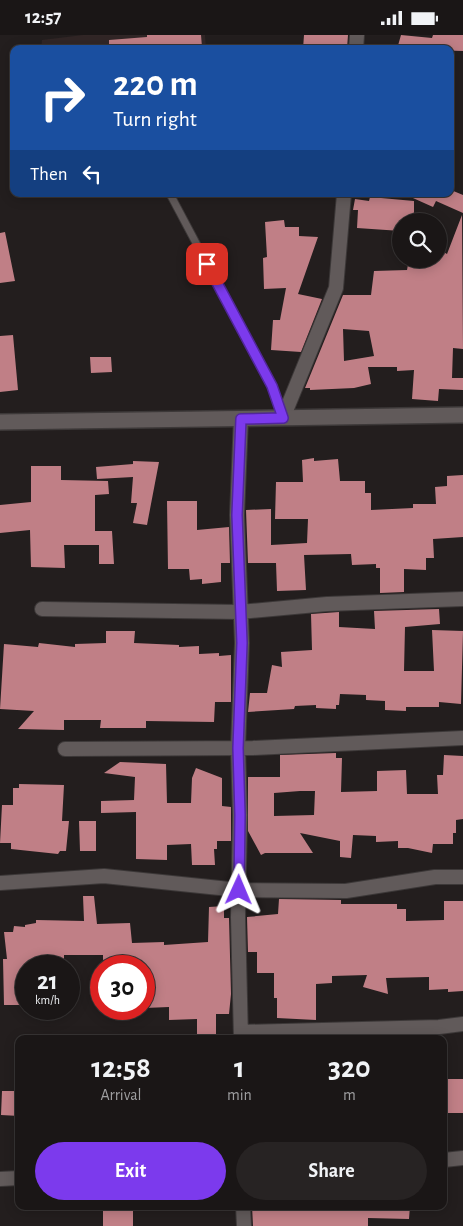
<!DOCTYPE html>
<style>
body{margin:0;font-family:"Alegreya Sans",sans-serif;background:#272323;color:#f1f3f6;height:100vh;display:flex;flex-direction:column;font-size:19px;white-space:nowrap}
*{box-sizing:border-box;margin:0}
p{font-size:16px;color:#9f9fa1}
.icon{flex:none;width:28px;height:28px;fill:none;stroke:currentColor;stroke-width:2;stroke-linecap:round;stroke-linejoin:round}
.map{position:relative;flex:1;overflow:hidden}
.side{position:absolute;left:15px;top:1000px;width:432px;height:175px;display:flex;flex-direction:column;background:#1a1616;border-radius:10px;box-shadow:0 2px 12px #0003,0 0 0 1px #383535}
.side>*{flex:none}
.hud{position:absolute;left:10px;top:10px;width:444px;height:152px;border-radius:10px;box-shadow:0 2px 12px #0003,0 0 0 1px #383535;background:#1a4fa0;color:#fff;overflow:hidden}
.controls{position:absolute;left:392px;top:178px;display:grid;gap:10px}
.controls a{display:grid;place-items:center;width:55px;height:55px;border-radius:50%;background:#1a1616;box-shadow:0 2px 12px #0003,0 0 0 1px #383535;font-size:25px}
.speed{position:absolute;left:15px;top:920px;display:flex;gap:10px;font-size:25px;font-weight:700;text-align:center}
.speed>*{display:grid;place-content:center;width:65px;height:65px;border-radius:50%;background:#1a1616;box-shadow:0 2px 12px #0003,0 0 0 1px #383535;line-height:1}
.speed small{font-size:12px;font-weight:400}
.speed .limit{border:8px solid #d22;background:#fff;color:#111}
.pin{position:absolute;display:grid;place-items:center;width:42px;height:42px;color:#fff;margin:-21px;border-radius:10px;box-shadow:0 2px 8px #0006}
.me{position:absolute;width:55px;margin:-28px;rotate:1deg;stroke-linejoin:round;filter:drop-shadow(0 0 4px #0008)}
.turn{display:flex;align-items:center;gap:18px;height:105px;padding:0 20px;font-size:22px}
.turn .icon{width:65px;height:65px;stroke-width:2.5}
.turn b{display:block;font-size:35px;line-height:42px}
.then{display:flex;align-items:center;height:48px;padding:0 20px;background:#0003;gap:10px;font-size:19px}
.eta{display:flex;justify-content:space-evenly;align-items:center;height:85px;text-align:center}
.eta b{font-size:30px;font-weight:700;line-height:35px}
.primary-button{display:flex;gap:10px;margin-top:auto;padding:10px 20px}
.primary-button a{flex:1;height:58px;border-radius:30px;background:#7c3aed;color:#fff;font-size:20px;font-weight:700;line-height:58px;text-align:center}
.primary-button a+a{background:#272323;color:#f1f3f6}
.status{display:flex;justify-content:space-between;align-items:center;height:35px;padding:0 25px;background:#1a1616;direction:ltr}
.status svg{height:14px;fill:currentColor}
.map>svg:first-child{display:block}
.built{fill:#312626}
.building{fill:#c07f86;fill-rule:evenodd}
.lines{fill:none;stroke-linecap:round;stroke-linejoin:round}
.lane-casing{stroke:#3c3838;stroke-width:9}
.street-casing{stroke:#3c3838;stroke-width:16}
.secondary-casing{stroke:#3c3838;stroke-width:18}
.lane{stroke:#615a5a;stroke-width:7}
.street{stroke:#615a5a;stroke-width:14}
.secondary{stroke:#615a5a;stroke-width:15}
.route-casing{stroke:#51269a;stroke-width:12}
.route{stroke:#7c3aed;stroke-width:9}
</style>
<div class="status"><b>12:57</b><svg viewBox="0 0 49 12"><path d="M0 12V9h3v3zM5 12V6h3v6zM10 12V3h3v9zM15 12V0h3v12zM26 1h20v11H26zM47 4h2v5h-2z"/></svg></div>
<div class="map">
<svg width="463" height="1191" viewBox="0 0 463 1191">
<rect width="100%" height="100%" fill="#231e1e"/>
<!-- built -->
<path class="built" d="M83,0H205L206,14H41L42,5Z"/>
<!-- building -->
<path class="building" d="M147,0H201L202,12L109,14V5L147,2Z
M304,0H348L347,14H303Z
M401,0L432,3L433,0H463V16L397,14Z
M451,155L463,160V178L436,166L433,172L404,159H450Z
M370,162L414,166V186H401V196L357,193L358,175H353L355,164L369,166Z
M462,180L463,314L453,313L452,343H463V355L439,354L438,366L412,364L414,335L397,336V332H368L371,349L354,353L310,355V353H305L343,260H371L374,236L407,235L409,224H439L440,215L447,219ZM343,294L369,296L374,321L344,326Z
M284,185L285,192H299V201L318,202L298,259L322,264L301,317L271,315L273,285H280L286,253L264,254L263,223L267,222L265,187Z
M5,197L15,246L0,248V198Z
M13,300L18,355L0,357V301Z
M90,322H111L112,337L91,338Z
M314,423V426L338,424L340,446H365V458H371V475L413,473V469H436L435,452L447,451V441L463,440V502L433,504L434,523H426V535L404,534V557L380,558V533H376V529L352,530L351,519L304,520L306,555L277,556L276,528H248L246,475L271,474V510L307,508L308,484H275L276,447H303L302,425Z
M133,426L159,427L147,490L133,488L137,468H131L133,442L97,444L96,432L133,429Z
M31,431H61V445L108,446L109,459L95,460V496H112L114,529H99V510H64L65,533L31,532L30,495L0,498V470L31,467Z
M167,466H197V495L229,492L230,528H221V547L202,549V544L190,545L189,534H168Z
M439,574L440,589L405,592L404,636H434L432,595L463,596L461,669L439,667V672H406V676L385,675V666L366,665V660L340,659L339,670H336V674L316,673V670L295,671L294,674L248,677L250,658H267L272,630L282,632L281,617L312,615L311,579L339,577V592L375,594L374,576Z
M106,596H135L134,608L179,610V612L199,611V619L219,618V621L231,620V667H215L214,687L146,686V693H100L101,685H64V695L18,694L34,676L0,674L4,609L38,612L39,608L75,612V609L106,608Z
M336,718V723H342L341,757L377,756V736L406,735L407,759H438L437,740H443L444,720L463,721V784L456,785V798H453V809H433L432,818L408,813H398V806L376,807V801L353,800L351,823L340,822V806L300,798L313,818H265L261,820L248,796V742H280V720ZM300,756H315L314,780L274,781V758Z
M120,727L166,729L167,768H191L192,743L196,733L222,743V771L231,772V806H217V814H214L215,830H192L191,809L167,810V825L136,824V777L101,778V766L134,765L135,742L104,738Z
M19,749L64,750L62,786H69L66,816H60L58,819L11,814V808H0L2,770H13V753H19Z
M79,786H96V816H80Z
M83,861H94L97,889L130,888L132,908L164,907V910L208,907L209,872L224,871V883H229L231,959L229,979H216V1004H197V984L169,985V972L145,973L144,931H103V920H64V931H26V947H19V970H4L3,924H7L4,897H13L14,891L25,892V890L36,888V885L84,886Z
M279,864L341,865V869H397V874H406V886L444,885V866H463V956L448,957V954L429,955V942L386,943L388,959L363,952L367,940L332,941V948L316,949V985L277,983V963H274V938H257V917H248L247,882L278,879Z
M444,1044H463V1078H444Z
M2,1056H19V1081L1,1080Z
M252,1171H274L275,1176L305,1173V1176L339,1171H410L409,1184L368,1183V1191H253Z
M103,1172H133V1191H103Z"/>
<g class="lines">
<!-- lane casing -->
<g class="lane-casing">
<path id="lane" d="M170,159L272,351L282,380"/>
</g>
<!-- street casing -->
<g class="street-casing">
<path id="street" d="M356,14L357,0
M241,383L237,480L242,608L238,713L240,780L238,882L241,1004
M283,383L336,253L344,159
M42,574L240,577L327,569L463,564
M65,714L253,713L463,703
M0,848L104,841L239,855L346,856L435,842H463
M241,997L439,992L463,989
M444,1125L463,1123
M0,1144L19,1143
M243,1171L244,1191"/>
</g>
<!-- secondary casing -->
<g class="secondary-casing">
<path id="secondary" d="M0,387L463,380"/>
</g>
<!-- lane -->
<use href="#lane" class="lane"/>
<!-- street -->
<use href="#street" class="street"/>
<!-- secondary -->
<use href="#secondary" class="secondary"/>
</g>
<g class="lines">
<!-- route casing -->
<g class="route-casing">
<path id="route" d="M207,229L272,351L283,383L241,384L237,480L242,608L238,713L240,780L239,855"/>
</g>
<!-- route -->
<use href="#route" class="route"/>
</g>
</svg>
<div class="controls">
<a><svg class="icon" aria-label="search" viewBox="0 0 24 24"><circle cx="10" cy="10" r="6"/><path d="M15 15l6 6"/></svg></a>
</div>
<div class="speed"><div>21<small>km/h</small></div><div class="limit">30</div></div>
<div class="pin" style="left:207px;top:229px;background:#d93025"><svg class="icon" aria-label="arrive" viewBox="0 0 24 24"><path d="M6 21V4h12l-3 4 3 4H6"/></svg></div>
<svg class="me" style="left:239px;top:855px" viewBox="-20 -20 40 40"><path d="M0-17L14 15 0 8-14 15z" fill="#7c3aed" stroke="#fff" stroke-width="4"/></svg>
<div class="hud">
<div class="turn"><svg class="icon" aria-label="right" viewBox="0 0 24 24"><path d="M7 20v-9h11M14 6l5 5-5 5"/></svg><div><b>220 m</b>Turn right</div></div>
<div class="then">Then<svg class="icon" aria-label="left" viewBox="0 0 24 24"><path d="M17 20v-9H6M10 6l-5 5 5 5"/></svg></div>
</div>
<section class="side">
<div class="eta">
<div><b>12:58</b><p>Arrival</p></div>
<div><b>1</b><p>min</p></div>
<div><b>320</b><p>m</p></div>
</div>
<div class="primary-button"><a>Exit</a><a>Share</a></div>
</section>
</div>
